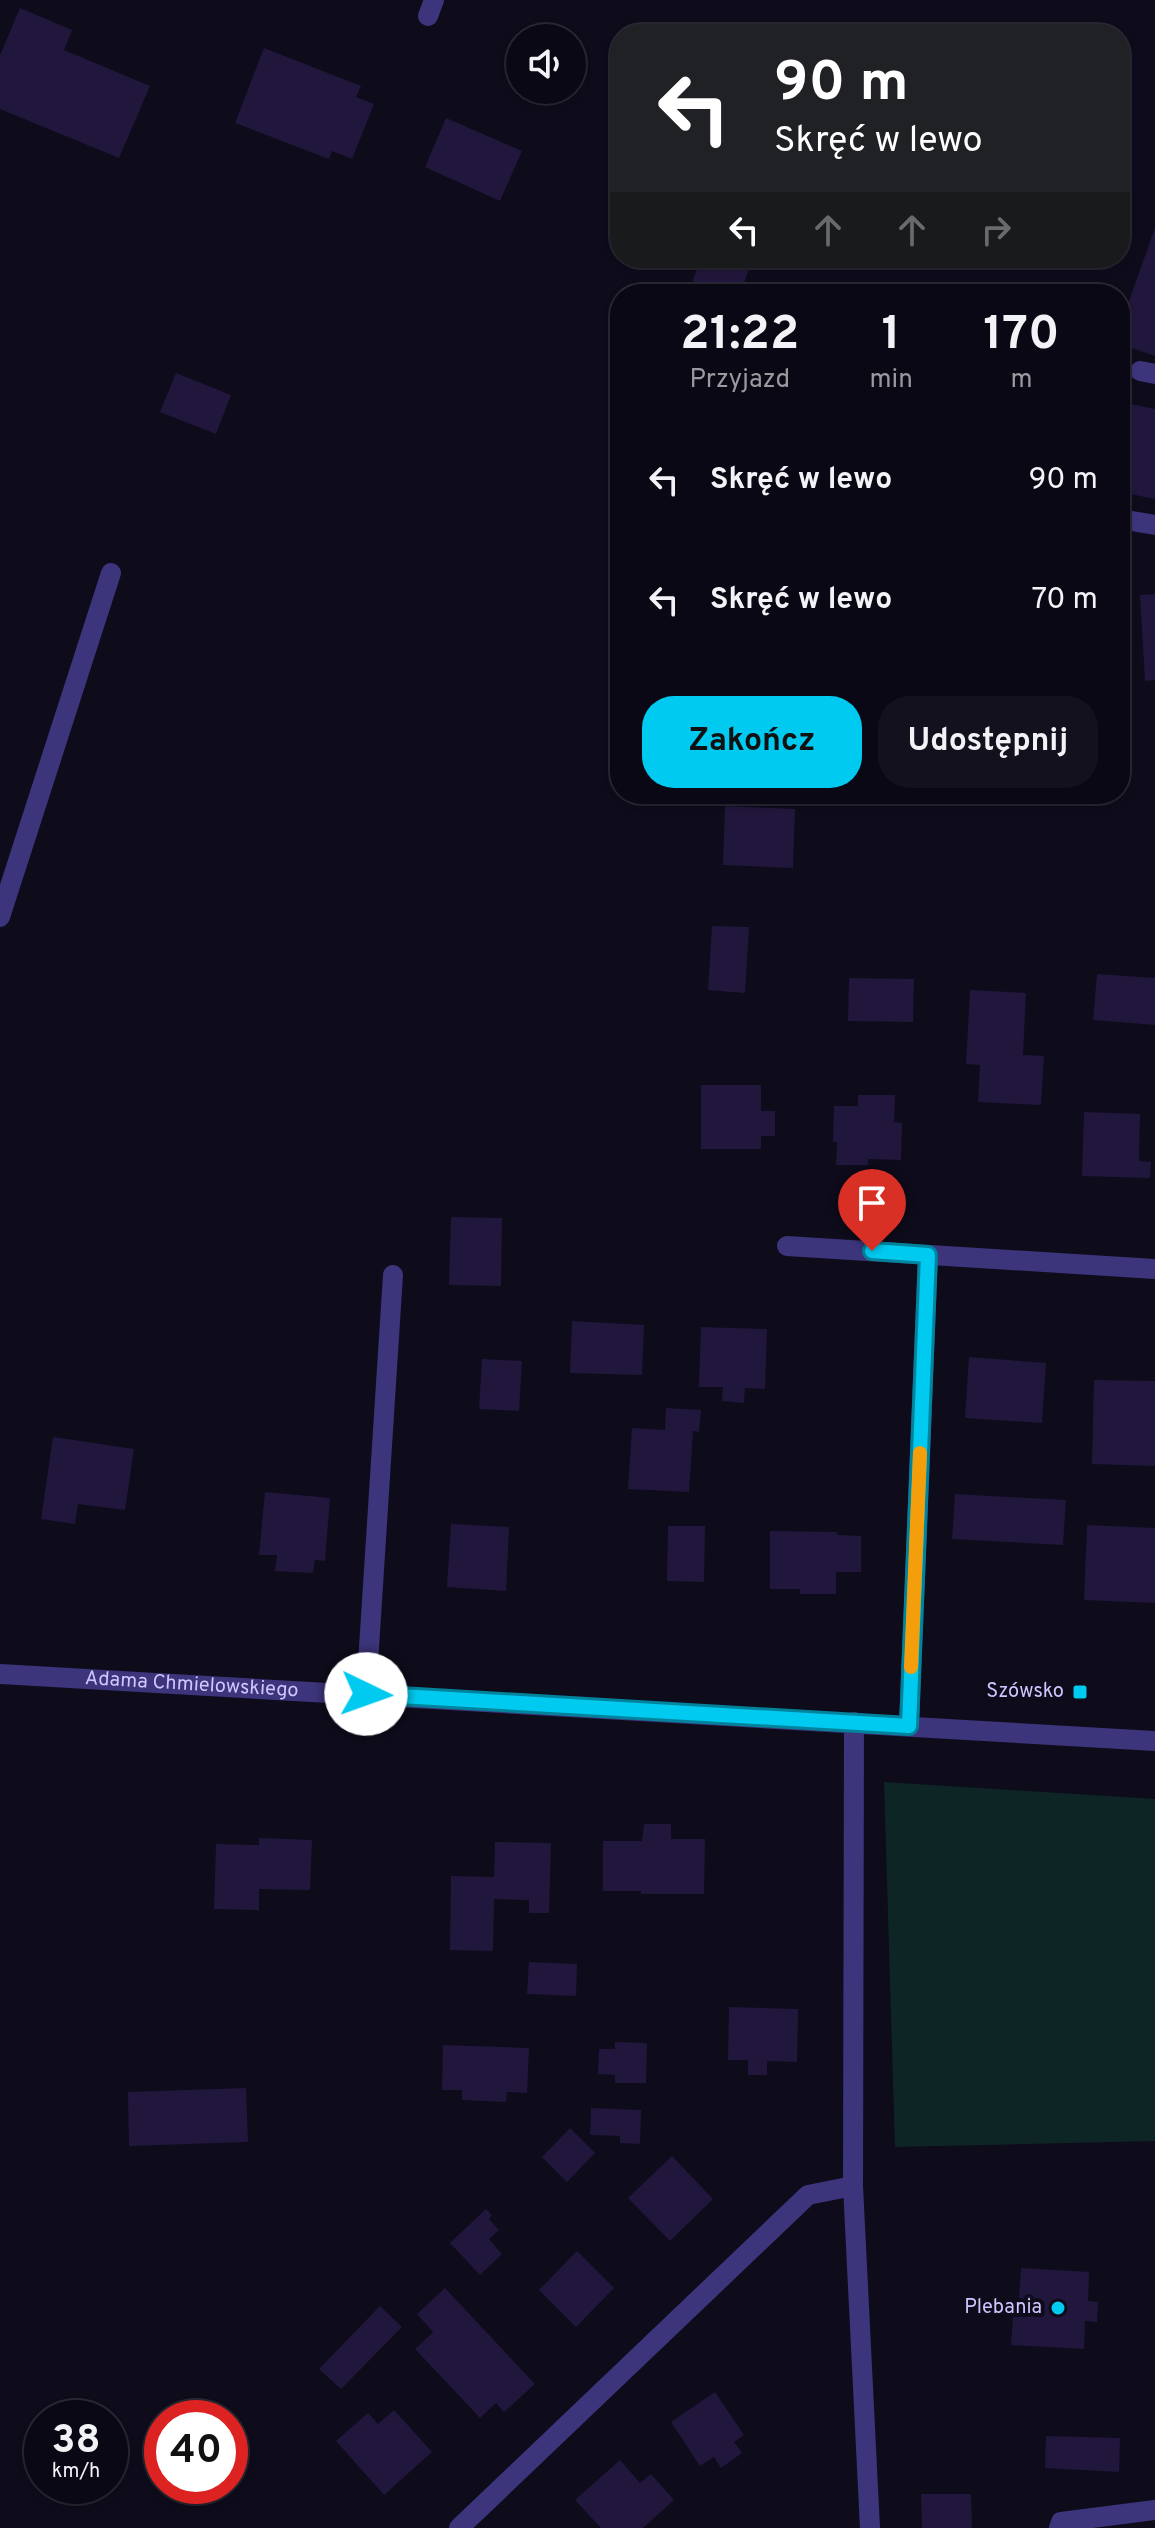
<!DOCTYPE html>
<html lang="pl">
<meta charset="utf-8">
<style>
body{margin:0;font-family:Overpass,sans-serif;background:#13111d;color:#f1f3f6;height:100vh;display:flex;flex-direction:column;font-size:30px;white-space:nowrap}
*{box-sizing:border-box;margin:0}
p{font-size:26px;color:#999aa0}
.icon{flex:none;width:44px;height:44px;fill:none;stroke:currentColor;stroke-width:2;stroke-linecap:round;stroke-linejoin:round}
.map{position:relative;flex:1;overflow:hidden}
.side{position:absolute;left:610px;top:284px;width:520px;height:520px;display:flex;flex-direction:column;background:#0a0814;border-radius:32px;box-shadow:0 2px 6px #0004,0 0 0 2px #2a2934}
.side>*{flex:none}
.top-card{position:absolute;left:610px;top:24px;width:520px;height:244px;border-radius:32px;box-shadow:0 2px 6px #0004,0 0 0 2px #2a2934;background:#202124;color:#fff;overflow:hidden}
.controls{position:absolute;left:506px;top:24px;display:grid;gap:16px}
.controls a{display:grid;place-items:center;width:80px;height:80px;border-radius:50%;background:#0a0814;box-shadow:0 2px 6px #0004,0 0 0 2px #2a2934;font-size:40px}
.speed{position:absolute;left:24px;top:2400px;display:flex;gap:16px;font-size:40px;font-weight:700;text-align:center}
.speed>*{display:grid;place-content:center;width:104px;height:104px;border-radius:50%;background:#0a0814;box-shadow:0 2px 6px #0004,0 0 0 2px #2a2934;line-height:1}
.speed small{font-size:20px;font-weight:400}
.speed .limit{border:12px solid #d22;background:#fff;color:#111}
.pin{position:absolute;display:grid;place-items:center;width:68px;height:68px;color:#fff;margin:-82px -34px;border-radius:50% 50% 50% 0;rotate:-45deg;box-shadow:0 0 8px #0007}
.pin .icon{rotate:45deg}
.me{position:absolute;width:88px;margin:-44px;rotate:93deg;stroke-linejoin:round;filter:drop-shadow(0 0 6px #0008)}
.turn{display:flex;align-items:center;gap:28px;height:168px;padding:0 32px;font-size:36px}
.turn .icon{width:104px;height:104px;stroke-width:2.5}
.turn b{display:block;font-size:56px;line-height:68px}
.lanes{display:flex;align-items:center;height:76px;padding:0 32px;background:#0003;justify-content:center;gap:40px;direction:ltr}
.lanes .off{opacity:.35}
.eta{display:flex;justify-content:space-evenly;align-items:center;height:136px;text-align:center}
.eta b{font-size:48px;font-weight:700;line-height:56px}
.primary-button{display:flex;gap:16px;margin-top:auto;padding:16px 32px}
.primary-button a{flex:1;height:92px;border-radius:32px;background:#00caf0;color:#111;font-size:32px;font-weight:700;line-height:92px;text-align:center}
.primary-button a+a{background:#13111d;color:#f1f3f6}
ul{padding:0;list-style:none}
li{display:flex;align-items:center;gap:24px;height:120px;padding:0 32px}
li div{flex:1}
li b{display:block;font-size:30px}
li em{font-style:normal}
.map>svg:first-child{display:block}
.green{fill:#0e2525}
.building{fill:#21173c}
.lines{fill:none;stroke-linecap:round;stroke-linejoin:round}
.minor{stroke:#3c357b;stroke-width:20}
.route-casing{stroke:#00839c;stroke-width:20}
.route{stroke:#00caf0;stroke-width:14}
.slow{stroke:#f59e0b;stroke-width:14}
.poi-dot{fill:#00caf0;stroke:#0e0b1b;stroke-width:3}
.labels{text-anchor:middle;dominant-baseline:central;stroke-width:8;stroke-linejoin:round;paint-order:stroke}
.street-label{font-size:20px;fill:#cfc5ff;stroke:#0e0b1b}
.poi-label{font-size:20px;fill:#cfc5ff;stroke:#0e0b1b;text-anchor:end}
</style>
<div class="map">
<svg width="1155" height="2528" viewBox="0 0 1155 2528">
<rect width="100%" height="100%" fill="#0e0b1b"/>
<!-- green -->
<path class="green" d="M884,1782L1155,1799V2141L895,2147Z"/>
<!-- building -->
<path class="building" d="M20,8L72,30L64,50L150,86L119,158L0,109V55Z
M264,48L361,86L356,97L374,104L352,159L332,151L329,159L235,123Z
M446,118L522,151L500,201L425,167Z
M1155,228V356L1120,344V326Z
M701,258H753L740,294H688Z
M176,373L231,395L216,434L160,412Z
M1120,402L1155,409V499L1120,492Z
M1155,594V680L1145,681L1140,595Z
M725,806L795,809L793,868L723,865Z
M712,926L749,927L745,993L708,990Z
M1097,974L1155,978V1025L1093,1020Z
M849,978L914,979L913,1022L848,1021Z
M970,990L1026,993L1023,1055L1044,1056L1041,1105L978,1102L980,1065L966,1064Z
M701,1085H761V1111H775V1136H761V1149H701Z
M858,1095H895L894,1122L902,1123L901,1160L868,1159V1165H836L837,1142H833L834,1106H858Z
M1084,1112L1140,1114L1139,1161L1151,1162L1150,1178L1082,1176Z
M451,1217L502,1218L501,1286L449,1285Z
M572,1321L644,1325L642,1375L570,1373Z
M701,1327L767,1329L765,1389L745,1388L744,1403L722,1401L723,1387H699Z
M969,1357L1046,1363L1042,1423L965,1418Z
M482,1359L522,1361L519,1411L479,1409Z
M1094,1380L1155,1381V1466L1092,1464Z
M666,1408L701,1410L699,1432L693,1431L689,1492L628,1489L632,1428L665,1430Z
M53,1437L134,1449L125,1510L78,1504L75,1524L41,1519Z
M265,1492L330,1498L325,1561L315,1560L313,1573L275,1571L277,1555H259Z
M955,1494L1066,1500L1063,1545L952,1539Z
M451,1524L509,1527L506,1591L447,1587Z
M1087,1525L1155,1528V1603L1084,1600Z
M668,1526H705L704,1582L667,1581Z
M770,1531L837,1532V1535L861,1536V1572H836V1594H800V1589H770Z
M644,1824H671V1839H705L704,1894H641V1891H603V1841H642Z
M259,1838L312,1840L310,1890L259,1889V1910L214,1909L216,1844L259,1845Z
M495,1842L551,1843L549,1913H529V1900L494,1899L493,1951L450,1950L451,1876L494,1877Z
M529,1962L577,1964L576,1996L527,1994Z
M729,2007L798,2009L797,2062L767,2061V2075H748V2060H728Z
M615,2042L647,2043L646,2083H615V2075L598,2074L599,2049H615Z
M443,2045L529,2048L527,2093L507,2092L506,2102L462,2100V2090H442Z
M246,2088L248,2142L129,2146L128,2092Z
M591,2108L641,2110L640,2144L620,2143V2136L590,2135Z
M570,2128L595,2153L567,2182L542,2157Z
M672,2156L713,2199L670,2241L628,2198Z
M486,2209L492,2215L489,2219L499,2230L489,2239L502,2254L480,2275L450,2243Z
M577,2251L614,2288L576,2327L539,2290Z
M1021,2268L1089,2272L1088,2301L1098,2302L1097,2322L1085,2321L1084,2349L1011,2345L1013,2315H1018Z
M445,2288L535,2384L504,2412L496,2403L480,2418L415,2349L433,2332L417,2314Z
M380,2306L402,2327L341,2389L319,2369Z
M715,2392L744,2435L734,2442L742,2453L721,2468L714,2457L700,2466L671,2422Z
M394,2410L432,2452L384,2495L336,2441L368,2413L378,2424Z
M1046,2436L1120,2438L1119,2472L1045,2468Z
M620,2460L640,2483L651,2474L674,2500L643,2528H601L575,2500Z
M921,2494H971L972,2528H922Z"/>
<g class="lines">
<!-- minor -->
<g class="minor">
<path d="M428,16L434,0"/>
<path d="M1140,371L1155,374"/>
<path d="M1120,519L1155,525"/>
<path d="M0,917L111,573"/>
<path d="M787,1246L1155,1269"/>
<path id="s1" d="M0,1674L1155,1741"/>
<path d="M366,1694L393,1275"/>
<path d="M854,1722L853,2186L870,2528"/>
<path d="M909,1726L928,1255"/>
<path d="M459,2528L808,2195L853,2186"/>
<path d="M1059,2528L1061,2522L1155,2510"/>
</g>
</g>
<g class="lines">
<!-- route casing -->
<g class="route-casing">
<path id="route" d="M366,1694L909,1726L928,1255L872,1251"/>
</g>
<!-- route -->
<use href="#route" class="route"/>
<!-- slow -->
<path class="slow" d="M911,1667L920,1453"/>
</g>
<!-- markers -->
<g class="poi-dot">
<rect x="1072" y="1684" width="16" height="16" rx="4"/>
<circle cx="1058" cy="2308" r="8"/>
</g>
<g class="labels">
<!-- street labels -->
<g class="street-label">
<text stroke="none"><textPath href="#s1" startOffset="192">Adama Chmielowskiego</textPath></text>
</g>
<!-- poi labels -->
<g class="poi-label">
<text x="1064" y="1692">Szówsko</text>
<text x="1042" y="2308">Plebania</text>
</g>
</g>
</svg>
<div class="controls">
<a><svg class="icon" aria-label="sound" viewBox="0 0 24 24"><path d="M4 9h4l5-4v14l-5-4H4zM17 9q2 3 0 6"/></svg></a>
</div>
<div class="speed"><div>38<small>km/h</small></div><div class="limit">40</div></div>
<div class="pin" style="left:872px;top:1251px;background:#d93025"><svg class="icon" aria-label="arrive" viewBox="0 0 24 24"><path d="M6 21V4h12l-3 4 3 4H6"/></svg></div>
<svg class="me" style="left:366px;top:1694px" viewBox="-20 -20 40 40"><circle r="19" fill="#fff"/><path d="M0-13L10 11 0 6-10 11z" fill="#00caf0"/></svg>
<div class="top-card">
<div class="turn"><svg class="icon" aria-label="left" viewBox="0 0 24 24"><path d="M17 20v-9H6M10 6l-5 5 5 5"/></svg><div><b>90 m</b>Skręć w lewo</div></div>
<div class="lanes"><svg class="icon" aria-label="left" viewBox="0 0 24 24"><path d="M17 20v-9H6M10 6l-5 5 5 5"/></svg><svg class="icon off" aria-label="ahead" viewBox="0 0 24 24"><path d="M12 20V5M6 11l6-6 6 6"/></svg><svg class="icon off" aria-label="ahead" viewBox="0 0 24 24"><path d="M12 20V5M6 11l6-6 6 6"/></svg><svg class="icon off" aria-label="right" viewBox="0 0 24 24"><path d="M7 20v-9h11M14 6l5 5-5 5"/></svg></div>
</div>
<section class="side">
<div class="eta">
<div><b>21:22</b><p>Przyjazd</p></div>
<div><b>1</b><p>min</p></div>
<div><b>170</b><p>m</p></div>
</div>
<ul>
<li><svg class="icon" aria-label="left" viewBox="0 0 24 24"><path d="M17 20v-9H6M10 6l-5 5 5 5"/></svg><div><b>Skręć w lewo</b></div><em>90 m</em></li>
<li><svg class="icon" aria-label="left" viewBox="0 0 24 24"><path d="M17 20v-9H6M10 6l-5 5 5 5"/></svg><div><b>Skręć w lewo</b></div><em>70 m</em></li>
</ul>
<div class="primary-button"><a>Zakończ</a><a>Udostępnij</a></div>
</section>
</div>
